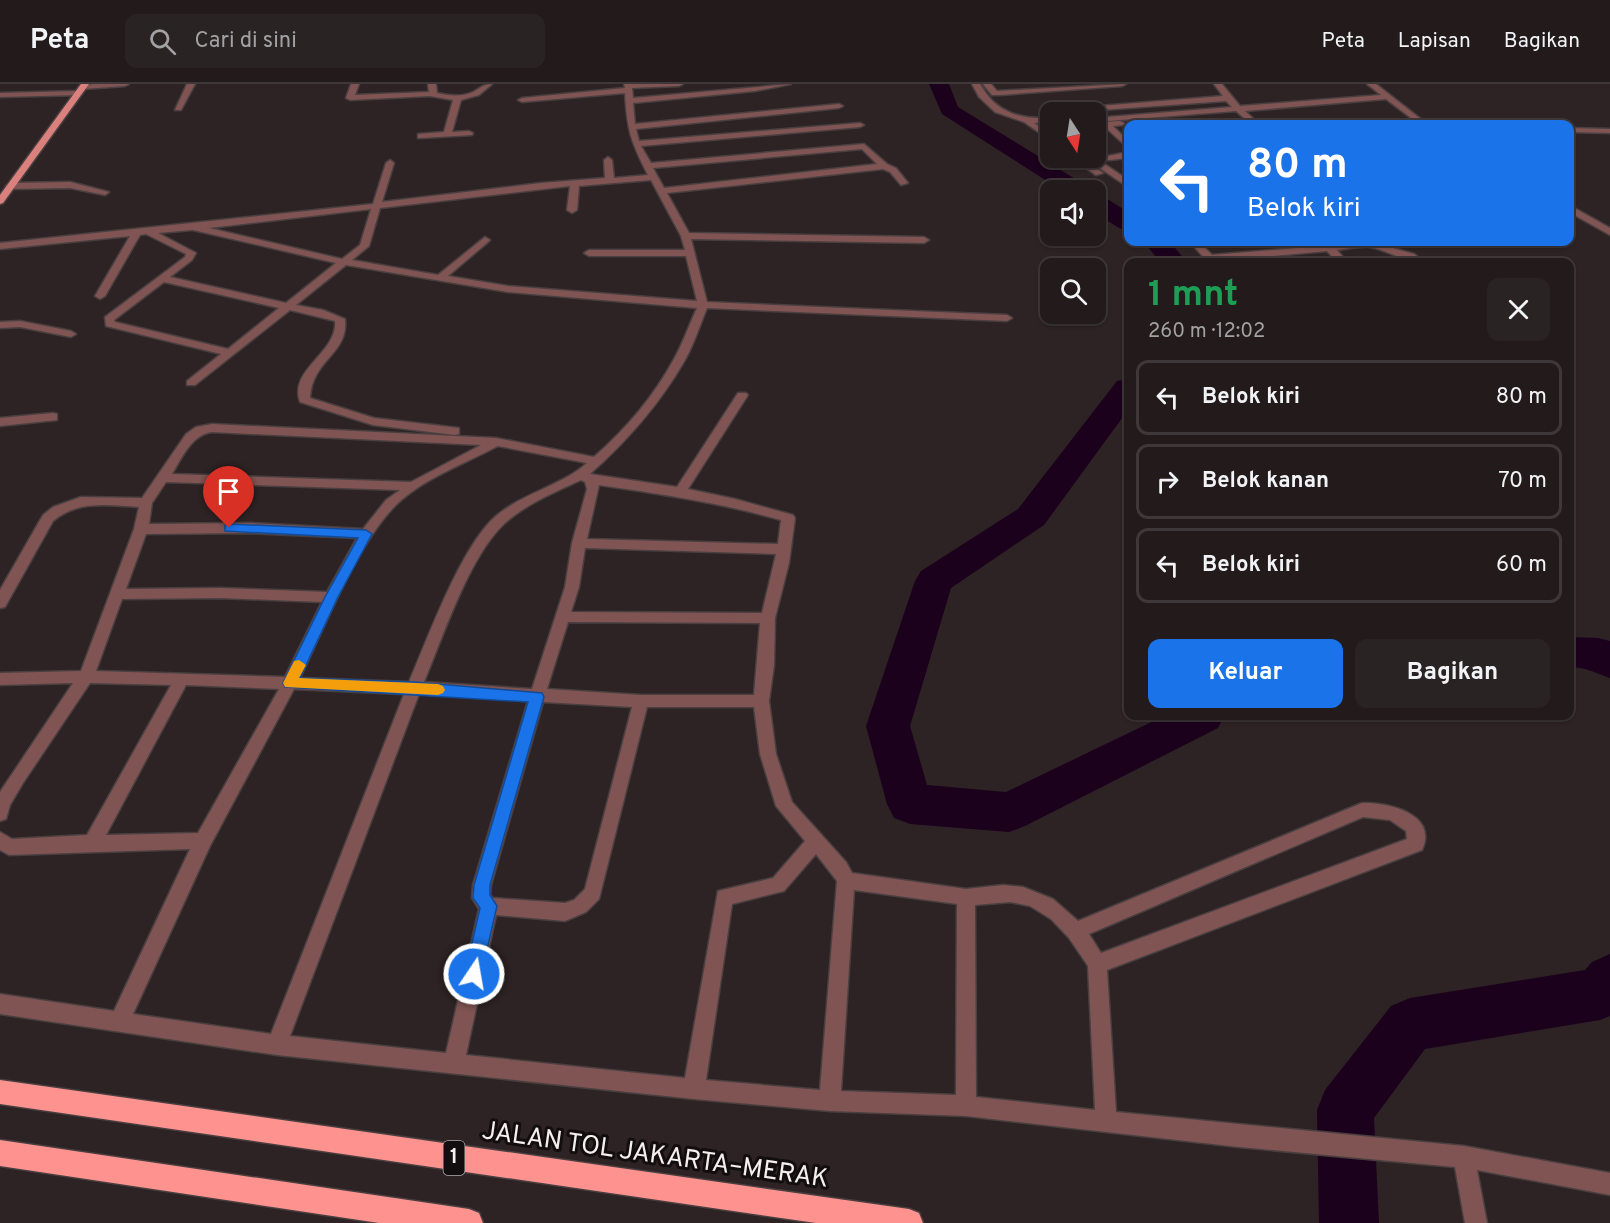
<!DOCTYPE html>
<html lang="id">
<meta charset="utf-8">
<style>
body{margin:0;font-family:Overpass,sans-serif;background:#2a2324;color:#f1f3f6;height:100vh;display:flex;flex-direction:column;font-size:22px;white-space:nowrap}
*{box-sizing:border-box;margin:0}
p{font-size:20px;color:#a2a1a3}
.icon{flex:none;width:33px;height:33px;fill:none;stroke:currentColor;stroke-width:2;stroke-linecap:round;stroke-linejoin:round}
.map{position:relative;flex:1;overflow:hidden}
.drawer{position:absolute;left:1124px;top:174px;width:450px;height:462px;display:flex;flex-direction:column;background:#221a1b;border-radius:12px;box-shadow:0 2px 4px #0004,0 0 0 2px #3f383a}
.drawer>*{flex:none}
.top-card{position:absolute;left:1124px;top:36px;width:450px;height:126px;border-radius:12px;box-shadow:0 2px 4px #0004,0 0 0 2px #3f383a;background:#1a73e8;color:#fff;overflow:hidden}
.needle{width:39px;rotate:168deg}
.controls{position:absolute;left:1040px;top:18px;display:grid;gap:12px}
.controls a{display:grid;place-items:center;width:66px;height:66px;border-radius:12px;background:#221a1b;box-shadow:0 2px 4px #0004,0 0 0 2px #3f383a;font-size:30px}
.pin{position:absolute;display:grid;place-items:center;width:51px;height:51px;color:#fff;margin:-62px -26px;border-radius:50% 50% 50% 0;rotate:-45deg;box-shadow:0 0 6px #0007}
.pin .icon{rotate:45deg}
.me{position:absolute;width:66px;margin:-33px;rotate:12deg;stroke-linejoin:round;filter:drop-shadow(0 0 4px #0008)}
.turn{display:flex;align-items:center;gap:21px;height:126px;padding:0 24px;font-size:27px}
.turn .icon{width:78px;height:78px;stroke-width:2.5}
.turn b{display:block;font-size:42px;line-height:51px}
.round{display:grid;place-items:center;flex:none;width:63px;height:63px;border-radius:12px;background:#2a2324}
.summary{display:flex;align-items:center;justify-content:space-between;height:102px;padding:0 24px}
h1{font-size:36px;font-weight:700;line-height:45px;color:#1e9e55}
.cta{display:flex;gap:12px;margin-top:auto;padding:12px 24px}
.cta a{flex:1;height:69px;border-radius:12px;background:#1a73e8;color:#fff;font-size:24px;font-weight:700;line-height:69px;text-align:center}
.cta a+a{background:#2a2324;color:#f1f3f6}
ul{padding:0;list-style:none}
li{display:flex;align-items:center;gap:18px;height:75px;margin:0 12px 9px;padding:0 12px;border:3px solid #3f383a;border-radius:12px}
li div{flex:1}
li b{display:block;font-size:22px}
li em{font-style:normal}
header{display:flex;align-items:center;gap:36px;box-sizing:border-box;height:84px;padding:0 30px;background:#221a1b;border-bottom:2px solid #3f383a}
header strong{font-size:28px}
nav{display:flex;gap:33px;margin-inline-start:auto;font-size:21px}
.search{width:420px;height:54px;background:#2a2324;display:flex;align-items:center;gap:15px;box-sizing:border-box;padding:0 21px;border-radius:12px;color:#a2a1a3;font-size:22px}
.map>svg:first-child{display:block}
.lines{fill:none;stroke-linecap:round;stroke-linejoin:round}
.river{fill:#1c011c;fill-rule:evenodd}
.minor-casing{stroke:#493f40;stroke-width:3}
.major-casing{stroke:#493f40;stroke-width:3}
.highway-casing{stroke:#493f40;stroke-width:3}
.minor{fill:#805452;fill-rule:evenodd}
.major{fill:#da817d;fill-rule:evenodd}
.highway{fill:#fe928e;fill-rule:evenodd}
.route{fill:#1a73e8;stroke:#114b97;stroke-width:1.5}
.slow{fill:#f59e0b}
.labels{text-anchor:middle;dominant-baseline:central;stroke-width:6;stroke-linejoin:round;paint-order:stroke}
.shield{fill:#120d0e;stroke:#b2aaac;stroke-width:1.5}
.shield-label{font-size:20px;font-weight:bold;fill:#f6eeef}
.near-street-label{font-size:26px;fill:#f6eeef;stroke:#120d0e}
</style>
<header>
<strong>Peta</strong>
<div class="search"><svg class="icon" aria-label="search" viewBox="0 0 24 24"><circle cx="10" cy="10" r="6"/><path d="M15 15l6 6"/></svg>Cari di sini</div>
<nav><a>Peta</a><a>Lapisan</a><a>Bagikan</a></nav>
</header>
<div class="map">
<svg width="1610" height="1139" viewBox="0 0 1610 1139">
<rect width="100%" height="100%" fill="#2d2224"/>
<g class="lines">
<!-- river -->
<path class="river" d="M929,0H949L958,23L1085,101L1089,106H1061L942,30Z
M1095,111L1104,113L1128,128V147L1119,144L1095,129Z
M1144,158H1170L1187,178H1160Z
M1128,295V326L1044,441L951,504L910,642L927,701L1006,708L1164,632H1224L1218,644L1025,742L1009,748L910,740L894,734L887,720L866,642L915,497L921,487L1018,425L1117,297Z
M1569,553L1598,554L1610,557V594C1593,588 1588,584 1569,583Z
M1610,870V932L1600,936L1425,965L1374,1034L1379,1139H1319L1317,1026L1325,1006L1391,922L1410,914L1585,886L1592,878Z"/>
<!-- minor casing -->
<g class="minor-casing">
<path id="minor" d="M93,0H129L125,2L83,5L79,3Z
M187,0H195L181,26H175Z
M351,0H359L355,11L429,8L428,0H436L437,9C449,12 462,13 473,8C481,4 483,0 492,0L479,11L461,16L452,48L469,47L473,49L472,51L421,54H418V50L444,48L453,16L430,12L350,16L346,14Z
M624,0H683L679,2L632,4L633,14L791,0L755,7L633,19L635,40L839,20L843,22L839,24L636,45L639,57L860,39L864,41L860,43L641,62L651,79L864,60L887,80L896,84L908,99L901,101L890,88L883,85L667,109L689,149L924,153L929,156L924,159L691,155L707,218L1007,231L1012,234L1007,237L707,224C700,241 694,260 685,276C659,321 628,356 590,390L677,403L738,309H746L748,311L688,405L735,415L793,431L795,434L789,479L775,534L774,581L769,617L776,670L792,718L846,778L852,789L966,805L1003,801L1023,803L1053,815L1078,837L1362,719C1386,718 1439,729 1422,766L1107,886L1116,1028L1464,1062L1610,1089V1111L1477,1086L1487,1139H1465L1455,1083L1239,1063L966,1032L830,1027L694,1015L277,971L0,930V910L114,927L190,765L9,771L0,766V748L12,755L87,751L171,601L90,599L23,699L10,721L6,735L0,737V708L73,599L0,601V589L81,587L134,445L139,423C108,421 78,416 53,437L5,523L0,524V506L43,431L53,423L81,413L142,414L186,350L196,343L212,340L496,354L594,373C626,345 654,312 674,275C683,259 689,241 697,224L508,208L346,181L296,221L323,226L345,235C349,270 312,275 310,314L374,334L459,344V350L455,351L373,341L300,318C288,285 338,269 335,237L290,226L195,301H187V297L221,270L106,242L105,233L185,173L186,170L146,150L140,151L105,212L100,215L95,212L130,152L0,165V159L373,120L386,79L390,76L394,79L382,118L541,99L605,94L604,76L608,73L612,76L614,94L648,91C631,58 627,46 625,9L522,18L518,16L522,14L625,4ZM862,65L877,80L664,104L653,84ZM651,96L681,152L685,166H589L584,169L589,172H686L697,217L508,202L448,192L488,158L490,156L485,153L438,191L352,176L369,162L380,124L570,102L567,126L572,129L577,126L579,102ZM371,125L360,161L342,175L209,144ZM192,146H193L336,179L286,219L170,193L192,176L196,169L158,149ZM164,198L279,224L228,265L115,238L114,236ZM212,348L481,361L411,398L172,390C182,374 191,351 212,348ZM498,362L587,379C561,402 523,409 496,432C461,462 428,554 409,598L300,594C325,542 356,462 395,422C422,395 464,380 498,362ZM581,396L585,398L587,405L572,459L565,503L532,605L424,598C443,553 469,472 505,439C526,420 555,408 581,396ZM166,398L400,406L386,416L363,445L251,439L149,440L152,419ZM599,401C661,410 721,419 781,436L778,460L587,455ZM251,449L357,454L327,508L221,504L126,505L146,450ZM585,464L776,470L762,529L571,528L579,503ZM221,514L322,518L285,593L96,587L122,515ZM568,538L760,539L754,611H641L547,605ZM186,601L279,605L198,749L106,751ZM294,605L404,610L271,950L133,930L210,762ZM419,610L528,617L473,801L472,814L479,825L446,969L290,952ZM543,618L632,623L585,805L574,816L565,819L493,814L490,811L491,801ZM647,623H754L760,670L776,722L805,757L773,794L718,807L685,994L466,971L496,831L565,837L586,828L599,815ZM1363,733L1390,736L1406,747L1407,755L1101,869L1089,850ZM816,770L837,797L820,1006L706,996L732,820L784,807ZM854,806L957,820L956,1011L841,1007ZM1010,818L1030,822L1051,835L1069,854L1088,882L1095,1026L976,1013L975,821Z
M972,0H980C996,29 1019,35 1050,34V38L1034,39L1050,50V56L1024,38L995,28L979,13Z
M983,0H991L997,7L1126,0L1122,2L1000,11H992Z
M1214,0H1222L1240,22L1381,11L1367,0H1376L1427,40H1419L1386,15L1245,27L1259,40H1251L1236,27L1095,38V34L1232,23L1226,17L1087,27L1083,25L1087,23L1223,12Z
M78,7L82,9L81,11L0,13V9Z
M1120,37L1124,39L1123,41L1113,42L1128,57V64L1104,42L1106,38Z
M1569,44L1610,45V49L1569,48Z
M1128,68V74L1100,77L1128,96V103L1088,76Z
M1072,74H1081L1103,89L1096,91Z
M70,98L109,108L105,111L70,104L10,105L6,102L10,99Z
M1569,121L1610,144V151L1569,128Z
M1190,158H1199L1212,171L1371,158L1414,170L1424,178C1408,180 1387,166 1370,163C1360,162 1347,165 1337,166L1347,178H1337L1327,167L1208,178Z
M20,237L71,247L76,250L71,253L20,243L0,244V238Z
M53,329L57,330V336L0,342V334Z"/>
</g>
<!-- major casing -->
<g class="major-casing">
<path id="major" d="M81,0H89L3,119L0,120V111Z"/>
</g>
<!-- highway casing -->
<g class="highway-casing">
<path id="highway" d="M0,996L909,1125L919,1129L923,1139H816L0,1020Z
M0,1056L469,1125L479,1129L483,1139H379L0,1082Z"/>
</g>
<!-- minor -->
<use href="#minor" class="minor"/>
<!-- major -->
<use href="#major" class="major"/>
<!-- highway -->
<use href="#highway" class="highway"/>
</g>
<!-- route -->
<path class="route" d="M229,440L366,446L372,450L338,513L300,594L414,598L542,609L544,613L490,801V811L497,822L480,896L474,898L468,896L465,890L480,824L473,814L474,801L528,618L285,603L283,599L325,513L358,454L225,447V441Z"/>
<!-- slow -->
<path class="slow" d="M299,576L306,581L299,594L438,600L443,602L445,606L443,609L438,611L285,603L283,599L294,577Z"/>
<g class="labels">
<!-- shield labels -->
<rect class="shield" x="443.5" y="1057" width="21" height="34" rx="4.5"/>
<g class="shield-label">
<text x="454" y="1074">1</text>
</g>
<!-- near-street labels -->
<g class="near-street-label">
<text transform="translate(655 1072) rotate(8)">JALAN TOL JAKARTA–MERAK</text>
</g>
</g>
</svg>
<div class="controls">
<a><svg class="needle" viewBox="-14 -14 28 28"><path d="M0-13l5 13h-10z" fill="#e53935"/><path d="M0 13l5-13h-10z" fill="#a2a1a3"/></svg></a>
<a><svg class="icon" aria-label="sound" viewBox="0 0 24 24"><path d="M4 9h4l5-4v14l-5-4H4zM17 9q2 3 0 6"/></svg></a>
<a><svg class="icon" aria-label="search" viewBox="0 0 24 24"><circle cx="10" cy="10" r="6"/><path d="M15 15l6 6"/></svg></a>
</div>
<div class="pin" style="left:229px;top:444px;background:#d93025"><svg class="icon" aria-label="arrive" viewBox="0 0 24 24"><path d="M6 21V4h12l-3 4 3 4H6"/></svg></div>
<svg class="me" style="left:474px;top:890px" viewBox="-20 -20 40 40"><circle r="17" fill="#1a73e8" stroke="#fff" stroke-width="3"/><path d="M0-11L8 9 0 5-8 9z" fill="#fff"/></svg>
<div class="top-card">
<div class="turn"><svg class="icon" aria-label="left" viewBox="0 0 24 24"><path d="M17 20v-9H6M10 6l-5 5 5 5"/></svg><div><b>80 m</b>Belok kiri</div></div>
</div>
<section class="drawer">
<div class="summary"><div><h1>1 mnt</h1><p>260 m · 12:02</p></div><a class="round"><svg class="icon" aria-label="close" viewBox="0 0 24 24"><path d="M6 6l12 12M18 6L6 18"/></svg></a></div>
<ul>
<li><svg class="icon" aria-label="left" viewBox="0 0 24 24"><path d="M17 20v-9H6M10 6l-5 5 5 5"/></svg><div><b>Belok kiri</b></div><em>80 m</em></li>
<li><svg class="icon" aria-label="right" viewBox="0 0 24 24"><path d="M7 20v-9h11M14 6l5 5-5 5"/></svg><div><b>Belok kanan</b></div><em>70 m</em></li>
<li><svg class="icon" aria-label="left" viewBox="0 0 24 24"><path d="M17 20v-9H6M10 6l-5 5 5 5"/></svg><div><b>Belok kiri</b></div><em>60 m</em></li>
</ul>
<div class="cta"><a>Keluar</a><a>Bagikan</a></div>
</section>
</div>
